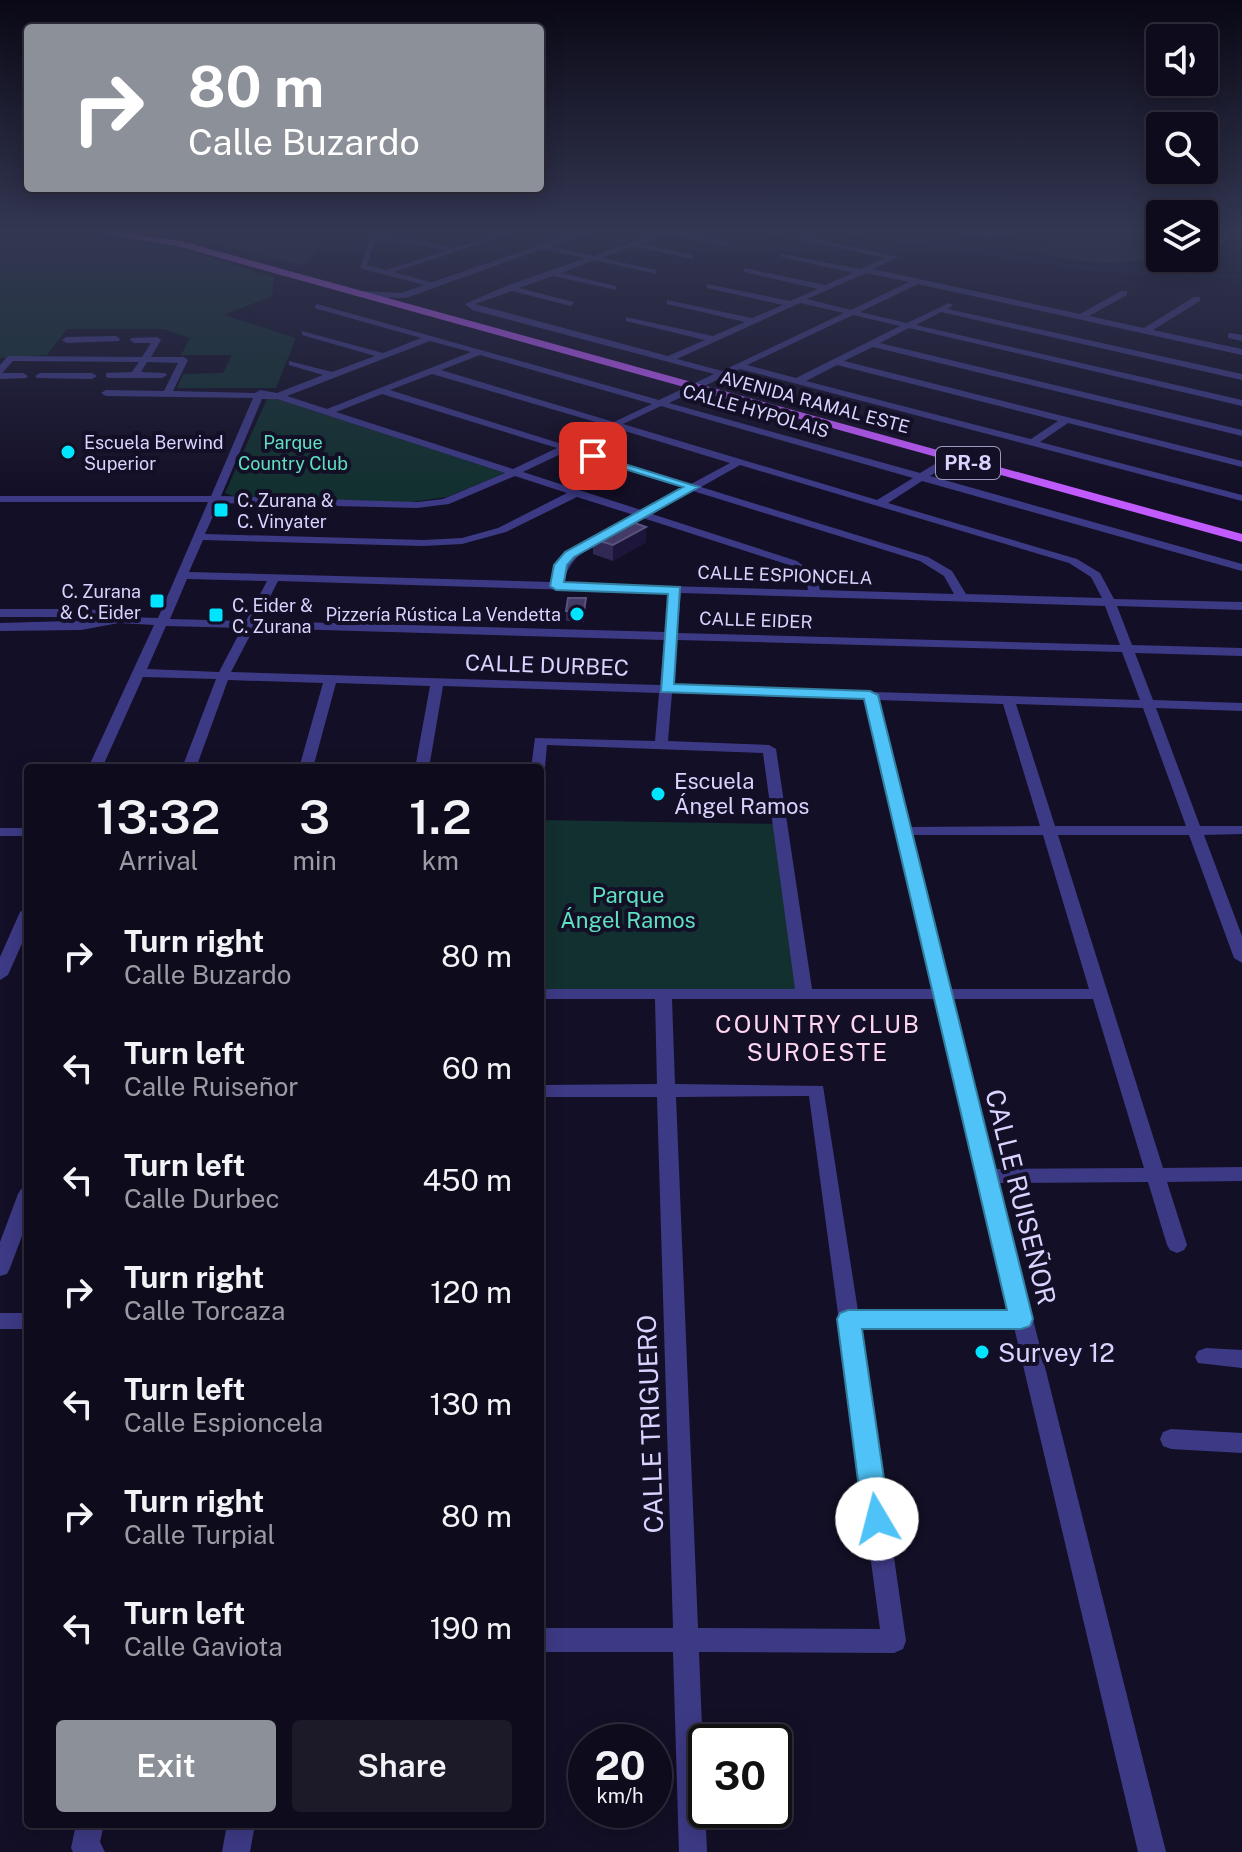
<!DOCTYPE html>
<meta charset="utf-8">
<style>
body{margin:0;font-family:"Public Sans",sans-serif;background:#1c1929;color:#f1f3f6;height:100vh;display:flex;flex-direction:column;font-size:30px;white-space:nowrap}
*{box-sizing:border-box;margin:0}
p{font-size:26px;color:#9b9ba3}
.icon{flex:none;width:44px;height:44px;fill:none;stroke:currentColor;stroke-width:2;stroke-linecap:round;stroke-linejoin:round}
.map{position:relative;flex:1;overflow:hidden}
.side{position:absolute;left:24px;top:764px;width:520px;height:1064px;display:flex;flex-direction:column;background:#0e0b1c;border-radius:8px;box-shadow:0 4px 20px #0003,0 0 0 2px #2e2b3b}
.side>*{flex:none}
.top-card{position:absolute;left:24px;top:24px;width:520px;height:168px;border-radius:8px;box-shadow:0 4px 20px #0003,0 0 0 2px #2e2b3b;background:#8c9099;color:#fff;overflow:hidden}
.controls{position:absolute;left:1146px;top:24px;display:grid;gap:16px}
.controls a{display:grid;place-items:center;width:72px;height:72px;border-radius:8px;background:#0e0b1c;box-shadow:0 4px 20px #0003,0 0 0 2px #2e2b3b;font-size:40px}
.speed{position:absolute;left:568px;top:1724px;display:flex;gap:16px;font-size:40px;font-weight:700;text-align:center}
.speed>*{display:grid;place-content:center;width:104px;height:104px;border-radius:50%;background:#0e0b1c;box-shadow:0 4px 20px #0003,0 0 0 2px #2e2b3b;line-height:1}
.speed small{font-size:20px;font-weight:400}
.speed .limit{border:4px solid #111;border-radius:12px;background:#fff;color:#111}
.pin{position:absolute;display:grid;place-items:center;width:68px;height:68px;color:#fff;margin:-34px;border-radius:16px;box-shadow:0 4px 12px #0006}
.me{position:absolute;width:88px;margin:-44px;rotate:352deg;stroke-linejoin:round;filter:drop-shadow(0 0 6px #0008)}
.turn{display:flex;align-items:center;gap:28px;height:168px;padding:0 32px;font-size:36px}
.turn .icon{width:104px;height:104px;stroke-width:2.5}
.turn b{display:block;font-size:56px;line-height:68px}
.eta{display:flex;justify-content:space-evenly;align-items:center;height:136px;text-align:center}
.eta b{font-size:48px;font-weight:600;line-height:56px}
.primary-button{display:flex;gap:16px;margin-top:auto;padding:16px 32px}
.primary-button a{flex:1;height:92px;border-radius:8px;background:#8c9099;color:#fff;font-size:32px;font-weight:600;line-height:92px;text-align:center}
.primary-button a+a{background:#1c1929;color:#f1f3f6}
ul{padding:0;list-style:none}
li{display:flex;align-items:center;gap:24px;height:112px;padding:0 32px}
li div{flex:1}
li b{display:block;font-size:30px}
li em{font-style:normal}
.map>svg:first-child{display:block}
.green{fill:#12302f}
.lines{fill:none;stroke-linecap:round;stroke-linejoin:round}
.stream{stroke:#0a1f44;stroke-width:2}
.minor{fill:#3d3a85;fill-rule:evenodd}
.tertiary{fill:#3d3a85;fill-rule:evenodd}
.primary{fill:#c25bff;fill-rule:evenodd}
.wall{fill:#312854}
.shaded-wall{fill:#1d163a}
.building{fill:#433a66;stroke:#5a527e;stroke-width:2}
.route{fill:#4fc3f7;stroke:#337fa1;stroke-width:2}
.poi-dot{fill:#00e5ff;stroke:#130f26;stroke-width:3}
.labels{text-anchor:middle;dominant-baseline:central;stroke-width:8;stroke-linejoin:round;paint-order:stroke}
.far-street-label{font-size:18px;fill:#d9d4ff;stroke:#130f26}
.far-poi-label{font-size:18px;fill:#d9d4ff;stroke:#130f26;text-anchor:start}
.far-park-label{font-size:18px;fill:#5fe0c0;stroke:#130f26}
.shield{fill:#130f26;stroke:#9e99be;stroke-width:2}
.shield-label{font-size:20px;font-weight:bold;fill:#d9d4ff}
.street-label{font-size:22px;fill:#d9d4ff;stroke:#130f26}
.poi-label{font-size:22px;fill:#d9d4ff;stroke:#130f26;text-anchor:start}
.park-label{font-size:22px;fill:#5fe0c0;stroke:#130f26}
.neighbourhood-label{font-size:24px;letter-spacing:2px;fill:#ffd6f0;stroke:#130f26}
.near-street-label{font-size:26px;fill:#d9d4ff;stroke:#130f26}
.near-poi-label{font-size:26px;fill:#d9d4ff;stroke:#130f26;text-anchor:start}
</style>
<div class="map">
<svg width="1242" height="1852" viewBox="0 0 1242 1852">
<rect width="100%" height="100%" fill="#130f26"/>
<!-- green -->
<path class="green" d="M0,232L76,233L153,240L274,277L272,296L224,315L296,338L276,388H177L183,374L223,373L232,355H181L190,338L164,329H67L47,355L0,358Z
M144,232H324L314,255L303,265L186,238Z
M1094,232L1157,253L1159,256C1121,268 1065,263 1027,248Z
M267,399H277L505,473L447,497L412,502L235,497L225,493Z
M540,820L779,824L804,994H540Z"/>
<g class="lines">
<!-- stream -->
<path class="stream" d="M848,232L1100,270L1242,277"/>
<!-- minor -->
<path class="minor" d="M372,232H378L377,237L413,239L454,248L504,232H514L394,272L434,283L431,287L360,268ZM375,241L413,243L445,251L386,270L367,265Z
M660,232H678L730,243L726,245L667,234L640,244L693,255V259L633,246L602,258L656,270V274L595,260L561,273L616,286V290L553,276L519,288L574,302L571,306L512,291L475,304L668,356L705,340L626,321V317L713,336L745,322L667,304V300L752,318L783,305L707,288V284L790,301L818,289L744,272V268L825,285L853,273L778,256L782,254L860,269L886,258L801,240L804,236L898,257L873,269L1080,314L1121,291H1127V295L1089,316L1144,328L1194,297H1200V301L1153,330L1242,349V355L918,284L860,312L907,323L949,303L953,305L948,309L1242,374V380L941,312L916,325L1242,400V406L909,328L880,343L1242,430V436L873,347L844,361L1242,461V467L1068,423L1040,442L1242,495V501L740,369L669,403L920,473L935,464H943V468L930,476L1242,564V571L922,481L888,503L1077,559L1100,573L1114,599L1242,602V610L1117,606L1132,645L1242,648V656L1135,653L1153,700L1242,703V711L1156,708L1200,826H1242V834L1204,835L1242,936V963L1234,958L1189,835H1058L1163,1168L1242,1167V1181L1167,1182L1187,1245L1184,1250L1177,1253L1170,1250L1167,1245L1148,1182L999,1183L1166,1852H1138L1014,1327H861L906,1641L903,1649L894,1653L699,1652L707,1852H679L673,1652H540V1628H673L657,1097H540V1085L657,1084L655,999H540V989H795L763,753L547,745L545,768L540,772V768H531L535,738L655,741L659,693L443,686L429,768H415L430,686L336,683L313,768H299L323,683L228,680L196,768H182L216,679L143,677L102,768H88L154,625L119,623L81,630L0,631V623L104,620L91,617H0V609H91L125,617L158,618L208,502H0V496H211L253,398L106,396L101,393L106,390L164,391L178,363L147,362L141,372L165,373L167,375L162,378H109L106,377V373L132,372L139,362L13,361L2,373H23L28,376L26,378L0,379V365L8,356L142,357L151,343H134L130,340L131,338L157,337L161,340L151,357H184L188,360L173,391L255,393L260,390L277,393L323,375L289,365V361L332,372L375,356L302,335V331L383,353L421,338L314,308L317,304L659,400L714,374L472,310L465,304L506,286L586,258L540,248V244L594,256ZM866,273L909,282L851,310L807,299ZM800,303L844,313L722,371L677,359ZM853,315L900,326L796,378L747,365ZM430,341L471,352L327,409L287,396ZM480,355L652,404L614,422L441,370ZM837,365L1058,421L1031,439L806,381ZM432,374L606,425L565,445L390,390ZM382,394L557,448L513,469L336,412ZM262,399H277L505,473L443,499L417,502L221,496ZM661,406L913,478L877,500L623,424ZM615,428L730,463L691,484L575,448ZM567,451L683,488L641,510L523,472ZM740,465L1069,563L1091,577L1102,598L966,594L952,571L928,557L701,487ZM515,476L567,493L498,528L462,538L423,540L205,534L219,503L417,508L449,504ZM693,491L920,561L944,576L954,594L820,590L816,576L797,561L652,514ZM577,497L634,515L635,518H643L789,565L806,579L808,590L563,583C571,554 591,546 616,533V529L612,528C584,537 560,553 551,582L189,572L203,540L423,546L462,544L506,532ZM187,579L267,581L246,621L170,619ZM278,581L669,593L665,632L258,621ZM681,593L1105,606L1120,645L677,633ZM166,626L242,628L219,672L147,669ZM254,628L664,640L660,685L231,672ZM677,640L1122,652L1140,700L673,686ZM672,693L864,699L933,989H812L776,749L769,745L668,741ZM878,700L1003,704L1040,826L909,827ZM1016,704L1143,708L1186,826H1055ZM912,835H1043L1089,989H950ZM672,999H936L1010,1311H858L823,1086L675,1084ZM953,999H1093L1144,1168L995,1169ZM809,1096L880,1629L698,1628L676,1097Z
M771,232H780L776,234Z
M962,232H1015L990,237Z
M1226,232H1234L1209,255H1204V251Z
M1231,333L1242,335V341L1228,338V334Z
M116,336L120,339L119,341L66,343L62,340L66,337Z
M40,373H92L97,376L92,379L37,378L35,376Z
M0,828H28V836H0Z
M28,907V930L8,975L0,980V957L20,912Z
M28,1187V1220L10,1268L7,1274L0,1276V1242L18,1194L21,1189Z
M0,1313H28V1329H0Z
M1206,1348L1242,1350V1368L1198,1363L1195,1357L1198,1351Z
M1171,1429L1242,1433V1453L1171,1449L1163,1446L1160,1439L1163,1432Z
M76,1824H104L100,1842L105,1852H73L71,1848Z
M227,1824H255L250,1852H222Z"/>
<!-- tertiary -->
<path class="tertiary" d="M577,232H589L406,298L359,297L354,294L359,291L401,293Z"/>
<!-- primary -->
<path class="primary" d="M96,232H117L181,241L1242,534V542L177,246Z"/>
</g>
<!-- wall -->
<path class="wall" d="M646,527V542L613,561L593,554V539Z
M586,609L584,622L566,621V611Z"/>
<!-- shaded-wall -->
<path class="shaded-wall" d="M646,527V542L613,561V545Z
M586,598V609L584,622V611Z"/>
<!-- building -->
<path class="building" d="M626,520L646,527L613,545L593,539Z
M568,598H586L584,611H566Z"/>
<!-- sky -->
<linearGradient id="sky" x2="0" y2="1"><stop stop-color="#0a0815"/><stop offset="0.47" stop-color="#333752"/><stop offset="1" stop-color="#333752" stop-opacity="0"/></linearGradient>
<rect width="1242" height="491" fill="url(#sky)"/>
<!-- route -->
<path class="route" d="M589,453L699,487L574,557L567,565L564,582L680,587L674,684L870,691L878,695L1033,1319L1030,1326L1021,1329H862L890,1519L886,1527L877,1531L867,1527L863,1519L837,1319L840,1313L848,1310H1007L864,699L661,692L668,594L556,590L550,586L554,565L565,552L683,487L589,458Z"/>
<!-- markers -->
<g class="poi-dot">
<circle cx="68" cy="452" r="8"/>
<rect x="213" y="502" width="16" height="16" rx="4"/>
<rect x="149" y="593" width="16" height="16" rx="4"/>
<circle cx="577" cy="614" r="8"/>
<rect x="208" y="607" width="16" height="16" rx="4"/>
<circle cx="658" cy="794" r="8"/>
<circle cx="982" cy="1352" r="8"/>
</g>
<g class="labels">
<!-- far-street labels -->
<g class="far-street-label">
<text transform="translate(815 402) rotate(15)">AVENIDA RAMAL ESTE</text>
<text transform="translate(756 411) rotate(16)">CALLE HYPOLAIS</text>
<text transform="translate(785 575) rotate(2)">CALLE ESPIONCELA</text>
<text transform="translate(756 620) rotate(2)">CALLE EIDER</text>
</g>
<!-- far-poi labels -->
<g class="far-poi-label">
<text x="84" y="442">Escuela Berwind<tspan x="84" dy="21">Superior</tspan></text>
<text x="237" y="500">C. Zurana &amp;<tspan x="237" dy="21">C. Vinyater</tspan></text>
<text x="141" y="591" text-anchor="end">C. Zurana<tspan x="141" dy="21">&amp; C. Eider</tspan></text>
<text x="232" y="605">C. Eider &amp;<tspan x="232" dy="21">C. Zurana</tspan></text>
<text x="561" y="614" text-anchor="end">Pizzería Rústica La Vendetta</text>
</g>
<!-- far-park labels -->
<g class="far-park-label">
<text x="293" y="442">Parque<tspan x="293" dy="21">Country Club</tspan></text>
</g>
<!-- shield labels -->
<rect class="shield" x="936" y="447" width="64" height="32" rx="6"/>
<g class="shield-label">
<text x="968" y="463">PR-8</text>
</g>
<!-- street labels -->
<g class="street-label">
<text transform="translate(547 665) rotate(2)">CALLE DURBEC</text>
</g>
<!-- poi labels -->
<g class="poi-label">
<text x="674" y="781">Escuela<tspan x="674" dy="25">Ángel Ramos</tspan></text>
</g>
<!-- park labels -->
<g class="park-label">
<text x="628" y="895">Parque<tspan x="628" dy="25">Ángel Ramos</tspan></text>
</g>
<!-- neighbourhood labels -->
<g class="neighbourhood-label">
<text x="818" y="1024">COUNTRY CLUB<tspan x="818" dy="28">SUROESTE</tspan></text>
</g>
<!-- near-street labels -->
<g class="near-street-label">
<text transform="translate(1021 1197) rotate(76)">CALLE RUISEÑOR</text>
<text transform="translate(650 1424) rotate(-92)">CALLE TRIGUERO</text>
</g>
<!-- near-poi labels -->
<g class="near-poi-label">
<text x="998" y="1352">Survey 12</text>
</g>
</g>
</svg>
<div class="controls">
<a><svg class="icon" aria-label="sound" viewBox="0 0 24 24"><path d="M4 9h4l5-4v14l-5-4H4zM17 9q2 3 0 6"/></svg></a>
<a><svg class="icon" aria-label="search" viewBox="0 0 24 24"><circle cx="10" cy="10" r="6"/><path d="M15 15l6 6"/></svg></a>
<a><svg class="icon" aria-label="layers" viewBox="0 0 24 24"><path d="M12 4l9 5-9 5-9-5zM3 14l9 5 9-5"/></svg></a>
</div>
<div class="speed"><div>20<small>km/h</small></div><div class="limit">30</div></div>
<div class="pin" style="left:593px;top:456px;background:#d93025"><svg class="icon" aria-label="arrive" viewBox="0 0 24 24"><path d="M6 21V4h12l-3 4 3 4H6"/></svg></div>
<svg class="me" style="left:877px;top:1519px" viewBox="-20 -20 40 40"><circle r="19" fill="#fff"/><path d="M0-13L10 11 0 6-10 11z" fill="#4fc3f7"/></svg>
<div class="top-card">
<div class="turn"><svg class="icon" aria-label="right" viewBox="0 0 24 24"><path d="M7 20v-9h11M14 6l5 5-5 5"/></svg><div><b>80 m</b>Calle Buzardo</div></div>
</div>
<section class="side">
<div class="eta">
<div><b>13:32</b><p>Arrival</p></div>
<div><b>3</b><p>min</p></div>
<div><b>1.2</b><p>km</p></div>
</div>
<ul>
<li><svg class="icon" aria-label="right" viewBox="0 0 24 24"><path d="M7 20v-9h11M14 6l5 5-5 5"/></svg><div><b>Turn right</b><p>Calle Buzardo</p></div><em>80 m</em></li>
<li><svg class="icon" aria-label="left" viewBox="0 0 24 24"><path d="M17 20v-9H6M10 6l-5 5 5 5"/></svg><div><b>Turn left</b><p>Calle Ruiseñor</p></div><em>60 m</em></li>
<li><svg class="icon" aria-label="left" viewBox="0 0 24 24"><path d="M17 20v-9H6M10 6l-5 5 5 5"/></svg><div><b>Turn left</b><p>Calle Durbec</p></div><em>450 m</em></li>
<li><svg class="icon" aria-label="right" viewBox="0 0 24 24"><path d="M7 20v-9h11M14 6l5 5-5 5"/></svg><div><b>Turn right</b><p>Calle Torcaza</p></div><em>120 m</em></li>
<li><svg class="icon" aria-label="left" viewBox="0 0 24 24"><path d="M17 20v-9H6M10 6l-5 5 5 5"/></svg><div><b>Turn left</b><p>Calle Espioncela</p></div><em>130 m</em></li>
<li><svg class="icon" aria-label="right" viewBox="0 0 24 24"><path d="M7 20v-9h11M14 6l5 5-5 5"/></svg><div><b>Turn right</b><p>Calle Turpial</p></div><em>80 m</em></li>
<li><svg class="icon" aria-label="left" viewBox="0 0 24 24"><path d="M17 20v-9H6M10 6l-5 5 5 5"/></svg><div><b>Turn left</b><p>Calle Gaviota</p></div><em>190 m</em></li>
</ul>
<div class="primary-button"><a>Exit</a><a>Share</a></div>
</section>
</div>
